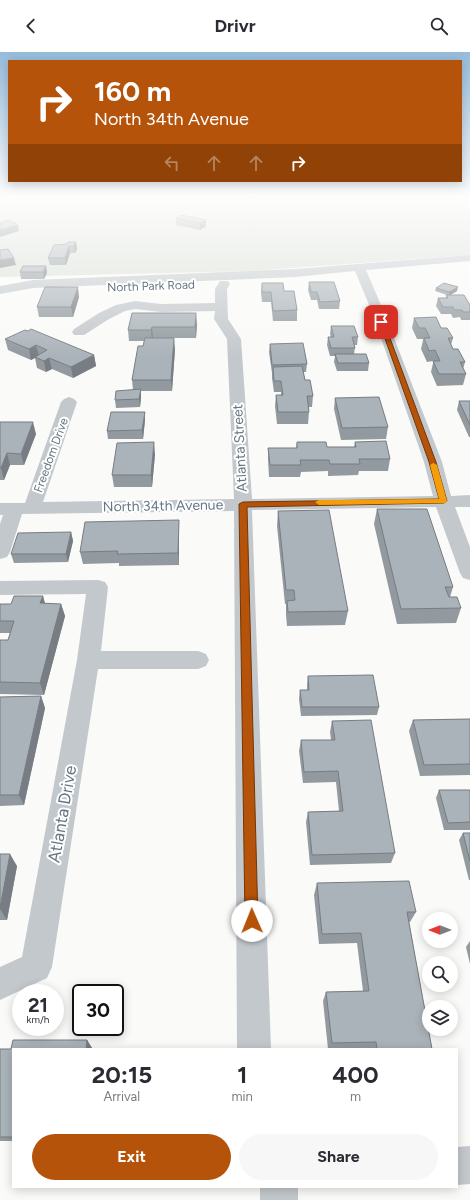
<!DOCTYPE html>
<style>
body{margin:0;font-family:Figtree,sans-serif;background:#f7f7f7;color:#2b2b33;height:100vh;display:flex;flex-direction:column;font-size:15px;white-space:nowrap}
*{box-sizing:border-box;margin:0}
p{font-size:13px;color:#7c7c81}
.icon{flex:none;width:22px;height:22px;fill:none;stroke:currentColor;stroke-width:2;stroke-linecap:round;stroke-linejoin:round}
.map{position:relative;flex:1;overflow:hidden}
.drawer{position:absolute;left:12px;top:996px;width:446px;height:140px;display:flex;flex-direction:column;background:#fff;border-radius:0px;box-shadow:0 2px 10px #0003}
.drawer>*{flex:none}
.banner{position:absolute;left:8px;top:8px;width:454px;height:122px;border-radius:0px;box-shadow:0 2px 10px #0003;background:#b45309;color:#fff;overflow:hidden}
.needle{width:26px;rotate:270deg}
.buttons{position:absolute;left:422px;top:860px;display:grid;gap:8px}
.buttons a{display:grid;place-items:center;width:36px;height:36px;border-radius:50%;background:#fff;box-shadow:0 2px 10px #0003;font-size:20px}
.speed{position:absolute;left:12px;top:932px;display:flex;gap:8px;font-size:20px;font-weight:700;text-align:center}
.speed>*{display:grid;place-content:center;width:52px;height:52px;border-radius:50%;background:#fff;box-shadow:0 2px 10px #0003;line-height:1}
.speed small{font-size:10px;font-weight:400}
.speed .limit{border:2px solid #111;border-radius:6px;background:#fff;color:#111}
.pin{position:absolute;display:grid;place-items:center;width:34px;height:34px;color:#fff;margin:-17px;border-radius:8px;box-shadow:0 2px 6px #0006}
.me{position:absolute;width:44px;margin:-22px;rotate:359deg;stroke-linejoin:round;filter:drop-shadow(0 0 3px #0008)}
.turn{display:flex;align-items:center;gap:14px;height:84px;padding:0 20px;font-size:18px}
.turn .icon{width:52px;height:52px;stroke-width:2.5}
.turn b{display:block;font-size:28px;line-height:34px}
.lanes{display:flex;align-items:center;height:38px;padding:0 20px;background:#0003;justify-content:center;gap:20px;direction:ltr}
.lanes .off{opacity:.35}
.eta{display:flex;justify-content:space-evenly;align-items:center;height:68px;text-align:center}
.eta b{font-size:24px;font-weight:700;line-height:28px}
.primary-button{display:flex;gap:8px;margin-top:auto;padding:8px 20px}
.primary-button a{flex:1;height:46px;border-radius:24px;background:#b45309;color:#fff;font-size:16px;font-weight:700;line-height:46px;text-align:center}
.primary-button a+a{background:#f7f7f7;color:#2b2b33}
header{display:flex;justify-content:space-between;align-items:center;height:52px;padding:0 20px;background:#fff;font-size:18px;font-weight:700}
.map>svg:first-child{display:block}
.green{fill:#dadfd7}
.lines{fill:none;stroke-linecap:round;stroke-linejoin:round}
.minor{fill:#c3c8cc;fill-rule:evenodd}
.wall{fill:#929a9f}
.shaded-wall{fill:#777d82}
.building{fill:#aab3b9;stroke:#777d82}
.route{fill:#b45309;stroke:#753606}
.slow{fill:#f59e0b}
.labels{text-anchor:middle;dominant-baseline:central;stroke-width:4;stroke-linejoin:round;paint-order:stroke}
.far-street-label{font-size:12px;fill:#657683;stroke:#fff}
.street-label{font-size:14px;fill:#657683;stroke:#fff}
.near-street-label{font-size:17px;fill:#657683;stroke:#fff}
</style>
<header><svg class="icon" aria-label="back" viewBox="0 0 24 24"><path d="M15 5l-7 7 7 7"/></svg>Drivr<svg class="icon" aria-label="search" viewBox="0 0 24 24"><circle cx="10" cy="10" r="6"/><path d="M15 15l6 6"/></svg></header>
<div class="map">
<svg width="470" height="1148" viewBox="0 0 470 1148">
<rect width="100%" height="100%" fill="#fafaf8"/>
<!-- green -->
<path class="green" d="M0,145H470V203L250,219L0,225Z"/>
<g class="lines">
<!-- minor -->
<path class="minor" d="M470,203V209L366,218L384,260L442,410L451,444L470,443V455H455L470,495V528L463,526L460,521L436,455L252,458L271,997H237L234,459L22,462L10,500L7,505L0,507V472L3,463H0V451H25L61,350L64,347L69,345L74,347L77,350L43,450L234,447L227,287L214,267L215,259L161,260L135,257L125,259L109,267L84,283H74L72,280L74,277L99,261L116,253L135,249L161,252L215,251V237L220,229H228L230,232L227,237L228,267L241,287L252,447L433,444L424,410L372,260L355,219L295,225L33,236L0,242V234L33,228L295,217Z
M98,528L105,530L108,535L101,599H198L206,602L209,608L206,614L198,617H98L52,915L47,926L0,948V915L22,905L77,608L86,542L0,543V529Z
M470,1094V1132L457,1133V1095Z
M260,1135H298V1148H260Z"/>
</g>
<!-- wall -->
<path class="wall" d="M176,166L206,168V174L200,178L176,173Z
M76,190L77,197L75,201H70L66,213H50L48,206L67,192Z
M46,214L47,221L44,227H21L20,220Z
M309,230L340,249L339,257H319L317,248H311L308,238Z
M262,231L284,239L297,258V269H273L271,250H262L261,241Z
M436,236L457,239L449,243L470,253V268H461L460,265L453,266L451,262H441L436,254L438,246H446V243H447L435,239Z
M79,245L73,265H39L37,255Z
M132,261L197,272L196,286H153L175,297L172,339H141V345L140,355L116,356L115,348L133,338L132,328L143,294L144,289H129L128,278Z
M414,266L441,276L453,286L451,293L453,297L465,310L463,317L466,322L463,333L437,334L431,320L433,311V309L427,310L421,297L423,288V287H417L412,276Z
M331,274L358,285L357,293H354L355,296L354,302L369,311L368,319H337L334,310L335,304H330L327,293L328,285H331L330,282Z
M5,287L94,303L96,314L73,326L52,317L46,320L37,316L35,306L31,308L8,298Z
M270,292L307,312L306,320H303L305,328L313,344L312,355H309V360L308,372H277L275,354L276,343H281V340H274L272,326V321L269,300Z
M335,346L388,375L386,387L341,388L334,357Z
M459,349H470V385H469L457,358Z
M145,368L143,387H108L107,379Z
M0,370L36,382L24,413H10L4,428H0Z
M297,390L327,395H354L355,390L390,407L388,419H359L358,423L328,424V419L301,420L300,425H269L268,407V396H296Z
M155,402L152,435H114L112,423Z
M377,457L453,535L450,545L461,556L456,571L397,572L374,472Z
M278,459L348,559L345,573L287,574L286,563V552H285L277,474Z
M71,480L73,489L68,510L14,511L11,502Z
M179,480V513L119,514V511L83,512L80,500Z
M43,544L45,552H61L65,564L44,643L0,642V588H8L10,581H0V552H11Z
M308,624L379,655L377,663L301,664L299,647L300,638H307V632Z
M41,644L45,656L24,753L0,754V645Z
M470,667V723L420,724L409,679L413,668Z
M332,669L395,801L391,811L310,813L306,770L308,760L339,759L336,730L303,731L299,699L301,688H331L330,680Z
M439,738H470V778H444L436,746Z
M463,781H470V828H469L459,788Z
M0,802L17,814L7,868H0Z
M317,831L416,860L410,870H409L432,997H328L323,949L326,940L363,939L357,891L319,892L314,843Z
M470,889V912L466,895Z
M13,988H87L92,996V997H13V1089H0V997H11Z"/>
<!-- shaded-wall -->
<path class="shaded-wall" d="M206,168V174L200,178V171Z
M18,173L19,179L0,185V178Z
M76,190L77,197L75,201L74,194Z
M69,194L70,201L66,213L65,206Z
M14,206L16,213L0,216V208Z
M46,214L47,221L44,227L43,220Z
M78,235L79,245L73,265L71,255Z
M458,235L457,239L449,244V240Z
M196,261L197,272L196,286L195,275Z
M152,275L153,286L152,289L151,278Z
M174,286L175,297L172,339L171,328Z
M36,293L39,304L35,305V306L31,308L29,297Z
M94,303L96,314L73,326L71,315Z
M49,306L52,317L46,320L44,309Z
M141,337V345L140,355L139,347Z
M145,360V368L143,387L142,378Z
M33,370L36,382L24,413L21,402Z
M154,390L155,402L152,435L151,423Z
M7,401L10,413L4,428L1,416Z
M179,468V513L178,501Z
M71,480L73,489L68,510L66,502Z
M43,544L46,556L40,551Z
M61,552L65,564L44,643L40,631Z
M41,644L45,656L24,753L19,743Z
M10,802L17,814L7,868L0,857V856Z
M87,988L92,996V997H86Z"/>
<!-- building -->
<path class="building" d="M181,163L206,168L200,171L176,166Z
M9,168L18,173L0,178V171Z
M68,190H76L74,194H69L65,206H48L54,193L67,192Z
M8,197L14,206L0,208V198Z
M23,214H46L43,220H20Z
M309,230H334L340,249L320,250L317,240H311Z
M262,231H283L284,239H294L297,258L273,259L271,240H262Z
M444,231L458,235L449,240L436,236Z
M45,235H78L71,255H37Z
M446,243H464L470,253V260H463L462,258H454L453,255H443L438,246H448Z
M132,261H196L195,275H152L151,278H128Z
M436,265L441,276H447L453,286H448L453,297H458L465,310H460L466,322H439L433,309H440L435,298L429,299L424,286H430L425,276H419L414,266Z
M331,274H354L358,285H352L355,296H331L328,285H334Z
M31,277L94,303L71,315L49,306L44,309L35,305L47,298L36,293L29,297L5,287L25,278L28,279Z
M145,286H174L171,328H132L138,294H143Z
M303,291L307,312L272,313L270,292Z
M335,302H366L369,311H338Z
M302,314L305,328H310L313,344H307L309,360H278L276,343H283L281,329H274L273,315Z
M141,337L139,347L115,348L116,339Z
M379,345L388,375L342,376L335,346Z
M459,349H470V373Z
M111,360H145L142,378L107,379Z
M0,370H33L21,402L7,401L1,416H0Z
M386,389L390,407H359L360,412H330L329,408H300L301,413H270L268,396H297V390H326L327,395H356L355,390Z
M154,390L151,423H112L117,391Z
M377,457H427L453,535H445L449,545H457L461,556L401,557Z
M329,458L348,559L288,560L287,549L295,548L294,538H286L278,459Z
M179,468L178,501L117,502L118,499L80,500L85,470Z
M71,480L66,502H11L18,481Z
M14,544H43L40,551L61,552L40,631L0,630V588H8L14,569H0V552H11Z
M373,623L379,655H302L300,638H309L308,624Z
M41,644L19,743H0V645Z
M470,667V712L424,713L413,668Z
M371,668L395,801L312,803L308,760L343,759L338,719L304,720L301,688H335L332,669Z
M439,738H470V770L448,771Z
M463,781H470V809Z
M0,802H10L0,856Z
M409,829L416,860H407L432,997H377L376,990L332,991L326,940L369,939L361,881L322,882L317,831Z
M13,988H87L86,997H13V1085H0V997H11Z"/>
<!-- sky -->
<linearGradient id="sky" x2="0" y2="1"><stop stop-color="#96bcdc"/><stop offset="0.48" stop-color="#fdfdfc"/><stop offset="1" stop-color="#fdfdfc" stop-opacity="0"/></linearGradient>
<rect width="470" height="305" fill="url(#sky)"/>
<!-- route -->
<path class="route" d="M381,268L384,270L436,410L447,449L444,451L247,455L258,869L256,874L252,876L247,874L245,869L239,452L243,450L439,447L429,410L379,270Z"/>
<!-- slow -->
<path class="slow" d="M433,411L437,413L447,449L446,451L319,453L315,450L319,448L439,447L430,413Z"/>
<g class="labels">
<!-- far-street labels -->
<g class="far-street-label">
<text transform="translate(151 234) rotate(-2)">North Park Road</text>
<text transform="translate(51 403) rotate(-70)">Freedom Drive</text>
</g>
<!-- street labels -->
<g class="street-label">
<text transform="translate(240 396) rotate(-93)">Atlanta Street</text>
<text transform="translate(163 454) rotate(-1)">North 34th Avenue</text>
</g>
<!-- near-street labels -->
<g class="near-street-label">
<text transform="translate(62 762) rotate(-80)">Atlanta Drive</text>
</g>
</g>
</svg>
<div class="buttons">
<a><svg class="needle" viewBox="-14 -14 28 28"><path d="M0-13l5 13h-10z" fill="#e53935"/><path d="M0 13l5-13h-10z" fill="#7c7c81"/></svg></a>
<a><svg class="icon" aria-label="search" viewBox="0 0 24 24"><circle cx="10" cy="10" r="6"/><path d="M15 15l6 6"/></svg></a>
<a><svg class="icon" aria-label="layers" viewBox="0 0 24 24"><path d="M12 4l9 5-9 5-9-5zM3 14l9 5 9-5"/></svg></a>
</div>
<div class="speed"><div>21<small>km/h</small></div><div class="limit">30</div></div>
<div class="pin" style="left:381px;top:270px;background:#d93025"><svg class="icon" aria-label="arrive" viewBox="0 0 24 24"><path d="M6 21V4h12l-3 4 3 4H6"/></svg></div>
<svg class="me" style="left:252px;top:869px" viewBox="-20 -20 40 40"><circle r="19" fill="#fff"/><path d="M0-13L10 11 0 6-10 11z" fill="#b45309"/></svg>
<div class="banner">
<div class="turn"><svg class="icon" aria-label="right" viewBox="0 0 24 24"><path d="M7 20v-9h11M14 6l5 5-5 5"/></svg><div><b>160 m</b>North 34th Avenue</div></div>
<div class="lanes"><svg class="icon off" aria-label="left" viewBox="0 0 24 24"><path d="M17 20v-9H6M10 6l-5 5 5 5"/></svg><svg class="icon off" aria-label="ahead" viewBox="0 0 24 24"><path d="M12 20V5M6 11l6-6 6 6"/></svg><svg class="icon off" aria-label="ahead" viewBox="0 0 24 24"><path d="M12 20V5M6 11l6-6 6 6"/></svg><svg class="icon" aria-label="right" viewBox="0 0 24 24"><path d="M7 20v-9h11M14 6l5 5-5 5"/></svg></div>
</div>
<section class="drawer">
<div class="eta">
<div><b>20:15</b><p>Arrival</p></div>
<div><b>1</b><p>min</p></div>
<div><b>400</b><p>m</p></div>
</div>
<div class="primary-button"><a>Exit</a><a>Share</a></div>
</section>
</div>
